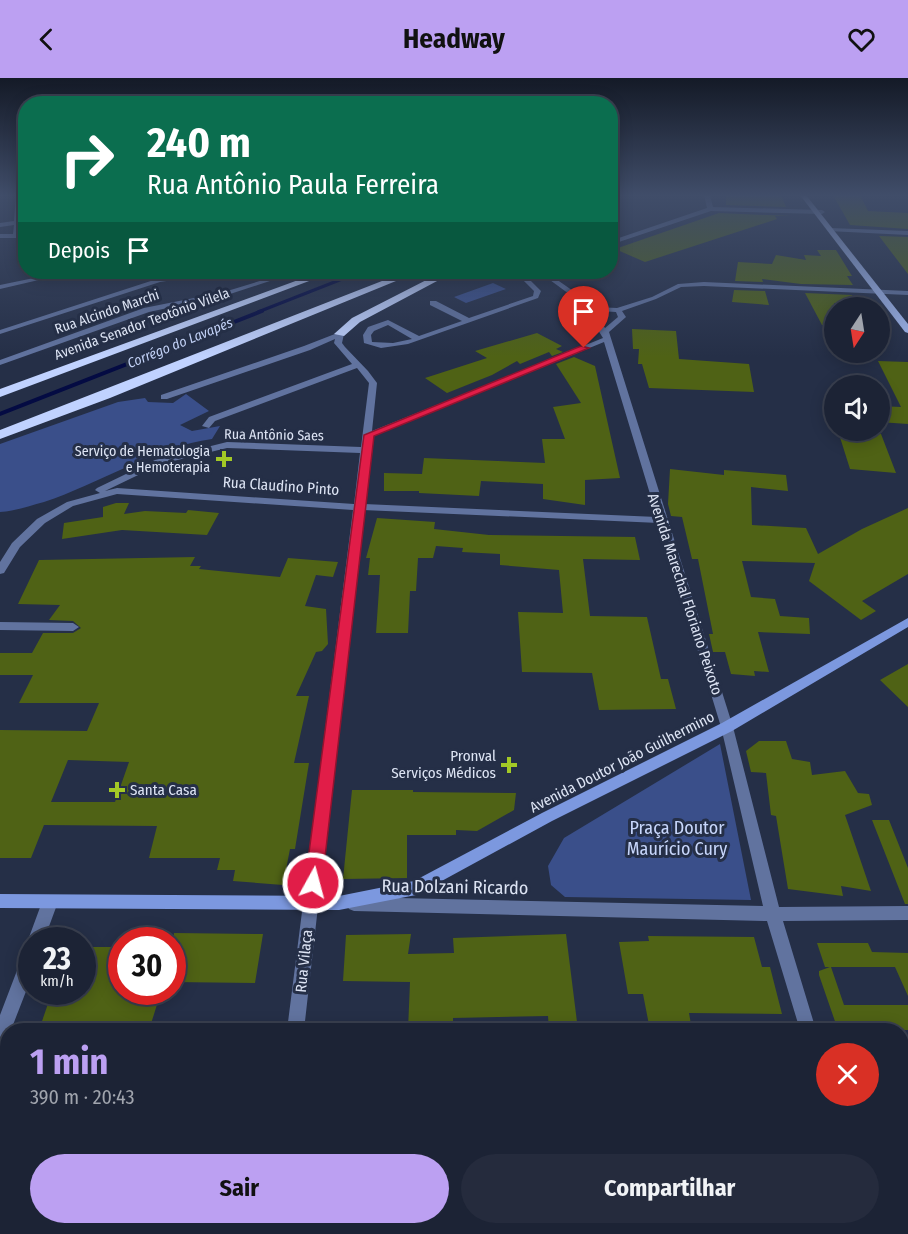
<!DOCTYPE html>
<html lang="pt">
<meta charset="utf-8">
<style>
body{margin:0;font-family:"Fira Sans Condensed",sans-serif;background:#252b3d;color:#f1f3f6;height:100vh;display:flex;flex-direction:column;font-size:22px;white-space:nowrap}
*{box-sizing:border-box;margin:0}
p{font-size:20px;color:#a0a4ad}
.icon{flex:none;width:33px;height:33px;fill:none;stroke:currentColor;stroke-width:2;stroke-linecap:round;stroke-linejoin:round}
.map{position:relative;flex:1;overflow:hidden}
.side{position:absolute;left:0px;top:945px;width:909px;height:212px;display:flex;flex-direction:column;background:#1c2335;border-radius:24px 24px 0 0;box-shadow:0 3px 15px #0003,0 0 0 2px #3a4050}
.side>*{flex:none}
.hud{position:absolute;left:18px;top:18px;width:600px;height:183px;border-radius:24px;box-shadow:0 3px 15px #0003,0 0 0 2px #3a4050;background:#0b6e4f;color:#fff;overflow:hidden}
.needle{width:39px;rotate:192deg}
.controls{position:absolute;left:824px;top:219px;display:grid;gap:12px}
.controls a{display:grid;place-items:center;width:66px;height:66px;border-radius:50%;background:#1c2335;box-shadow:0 3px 15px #0003,0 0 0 2px #3a4050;font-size:30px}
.speed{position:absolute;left:18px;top:849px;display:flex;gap:12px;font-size:30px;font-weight:700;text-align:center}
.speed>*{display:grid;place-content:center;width:78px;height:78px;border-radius:50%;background:#1c2335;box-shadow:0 3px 15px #0003,0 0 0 2px #3a4050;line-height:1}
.speed small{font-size:15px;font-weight:400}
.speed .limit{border:9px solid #d22;background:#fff;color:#111}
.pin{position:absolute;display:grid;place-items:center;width:51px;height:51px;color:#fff;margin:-62px -26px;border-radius:50% 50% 50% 0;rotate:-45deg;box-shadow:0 0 6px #0007}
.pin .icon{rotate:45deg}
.me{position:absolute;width:66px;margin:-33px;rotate:7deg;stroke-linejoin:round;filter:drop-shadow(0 0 4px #0008)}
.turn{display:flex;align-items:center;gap:21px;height:126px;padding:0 30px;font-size:27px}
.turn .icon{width:78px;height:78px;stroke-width:2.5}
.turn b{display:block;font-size:42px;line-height:51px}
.then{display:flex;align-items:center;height:57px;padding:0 30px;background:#0003;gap:12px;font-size:22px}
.round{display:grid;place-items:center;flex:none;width:63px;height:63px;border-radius:32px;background:#252b3d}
.headline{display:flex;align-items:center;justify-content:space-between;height:102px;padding:0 30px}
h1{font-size:36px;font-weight:700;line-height:45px;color:#bca0f2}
.button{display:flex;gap:12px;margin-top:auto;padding:12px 30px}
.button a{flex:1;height:69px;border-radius:36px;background:#bca0f2;color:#111;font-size:24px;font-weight:700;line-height:69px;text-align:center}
.button a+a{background:#252b3d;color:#f1f3f6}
header{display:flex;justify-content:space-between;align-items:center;height:78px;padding:0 30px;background:#bca0f2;color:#111;font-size:27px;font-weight:700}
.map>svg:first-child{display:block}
.green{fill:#3a4f8a}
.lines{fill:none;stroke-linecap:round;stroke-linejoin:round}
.stream-far1{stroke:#040b43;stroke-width:3}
.stream{stroke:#040b43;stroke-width:4}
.building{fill:#4f6215;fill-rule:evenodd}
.street{fill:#61739f;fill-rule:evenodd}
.secondary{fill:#7c98df;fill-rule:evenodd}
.primary{fill:#a0b7ee;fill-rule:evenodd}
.highway{fill:#c0d2ff;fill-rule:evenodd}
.route{fill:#e11d48;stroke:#92132f;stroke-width:1.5}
.poi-dot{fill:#a3c926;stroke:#252f47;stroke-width:2}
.labels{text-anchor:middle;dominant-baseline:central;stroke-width:6;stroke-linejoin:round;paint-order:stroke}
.far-street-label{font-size:14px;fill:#dde4f4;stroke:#252f47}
.far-water-label{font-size:14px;font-style:italic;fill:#c2d1f6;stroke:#252f47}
.far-poi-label{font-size:14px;fill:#dde4f4;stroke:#252f47;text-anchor:end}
.street-label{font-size:15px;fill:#dde4f4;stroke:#252f47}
.poi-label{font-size:15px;fill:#dde4f4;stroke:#252f47;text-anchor:end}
.near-park-label{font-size:18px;fill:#c8d7fc;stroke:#252f47}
.near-street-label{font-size:18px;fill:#dde4f4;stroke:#252f47}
</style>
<header><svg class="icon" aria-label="back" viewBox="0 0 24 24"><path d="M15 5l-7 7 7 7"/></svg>Headway<svg class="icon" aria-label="heart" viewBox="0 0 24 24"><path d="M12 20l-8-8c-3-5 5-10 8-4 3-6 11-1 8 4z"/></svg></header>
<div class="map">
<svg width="908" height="1156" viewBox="0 0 908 1156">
<rect width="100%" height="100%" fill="#252f47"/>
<!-- green -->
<path class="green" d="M493,205L506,211L466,225L454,219Z
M186,316L209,333L180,347L192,353L220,348L212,361C157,368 99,406 44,424C29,428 16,433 0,434V366L118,324L145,320L148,324L173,325Z
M720,666L751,822L565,819L551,807L548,788L564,760Z"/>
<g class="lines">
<!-- stream-far1 -->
<path class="stream-far1" d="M258,234L360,194"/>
<!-- stream -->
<path class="stream" d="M0,336L262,233"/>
</g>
<!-- building -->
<path class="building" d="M726,117H781L786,129L726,127Z
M833,117H860L868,133L908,135V151L850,147Z
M719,135L791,138H775L777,141L645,184L615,171Z
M879,158L908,159V196Z
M817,172H836L852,198H847L853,207L801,206L762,201L763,204L735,203L738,184L772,186L776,177L806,182L804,177L821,178Z
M734,212L765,213L769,227L732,224Z
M805,215L852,217L856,226L834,225V247H822Z
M632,251L676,253L679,281L749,286L754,314L649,310L642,286H638L639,271H633Z
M537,255L562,268L556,271L563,274L552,278L549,274L520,286L517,283L492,297L447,315L425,300L487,280L475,273Z
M574,279L595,288L620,400L585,402V427L543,421V406L481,403L479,418L419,415V413H384V395L422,396L424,380L545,385L542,361H565L553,329L581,325L556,286Z
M878,283L908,284V346L879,344V328L901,329Z
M838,353L881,356L896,395L850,391Z
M670,391L724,397V392L786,397L788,413L751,409L752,447L806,450L818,476L862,451L908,430V496L862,523L876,533L861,542L809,503L815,485L742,483L751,519L775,521L780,538L809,540L810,556L758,554L769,594L754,593L755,598L731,596L725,574H713L709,556H713L698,481H692L682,439L671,438L668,426Z
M116,425H129L124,436L145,433L186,435L188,432L219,435L207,457L122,452L62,461L64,445L103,439V429Z
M377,440L435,444L434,451L489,457L635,459L640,482L583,481L590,538L647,539L661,601H668L676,631L599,632L592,595L522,594L518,534L563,535L559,492L500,487V476L462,474L463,470L436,468L433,480H418L416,513H410L408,555H376L380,497H368L370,480H366Z
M195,479L190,488H201L199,491L280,499L288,480L338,484L333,499L316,497L305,528L326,531L328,566L322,573L316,574L296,618H309L294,685H309L295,771H290L283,807L233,803L235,792H217L220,780H149L157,748L44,747L31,780H0V652L87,653L99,625H19L33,597H0V575H32L43,555H73L81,550L73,543L49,542L60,527L18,526L39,482ZM68,682L129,684L115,724H51Z
M908,586V629L880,602Z
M759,663H786L792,681L810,684L812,697L845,693L858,715L869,716L872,727L845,737L871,813L841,808L843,818L788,811L776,738L771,737L766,695L751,694L746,673Z
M352,712H413V714L516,715L514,732L477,753L456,752V757H407V800L343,801Z
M872,742H889L908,790V826H905Z
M174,855L263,856L255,905L172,904Z
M411,856L408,876L454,875L453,860L566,856L578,952H549L548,938L453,940V951L408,952L410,904L343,903L346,857Z
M648,858L754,859L762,889H770L782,936L689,935L692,952H650L643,916H628L619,864L649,863Z
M817,865H868L872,874L908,875V918L895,889H831L844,927H908V952H838L819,897V893L830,889H825Z
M82,869H122V914H161L149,952H39L52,914H82Z"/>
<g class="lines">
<!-- street -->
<path class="street" d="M16,117H22L20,143H26V145L20,146L19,156H26V160H0V156H13L14,147L0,149V145L14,143Z
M704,117H710L713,129L822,132L825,134L822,136L711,133L610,167V163L707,130Z
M830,150L908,153V157L828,153Z
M63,194H73L0,211V207Z
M209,194H224L160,204L0,256V252L157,201Z
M289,194H297L227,217L149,234L0,287V282L144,230L224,214Z
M527,194H535L527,199L541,213L538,220L408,266L381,270L364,265L363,257L368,249L388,242L419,258L462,243L430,227V223H436L469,240L533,218L534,213L519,198ZM388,247L412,261L393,265L372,264L371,257L374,253Z
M539,194H546L596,229L617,230L652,219L678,206L704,204L908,213V217L704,208L681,209L656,221L622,233L626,239L609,254L733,649L779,829L908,828V842L783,843L816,952H800L767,843L354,833L349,831L346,826L349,821L354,819L763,828L721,649L659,445L363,432L304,952H287L353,432L117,416L73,428L45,445L20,469L4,495L0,496V484L12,465L37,441L67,424L100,415L95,412L97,410L155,382L227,364L361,369L369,305L357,290L215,343L209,350L202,348L209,339L352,286L334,265L335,261L310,272L167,321H161V317L304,268L340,254L344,256L342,265L345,269L368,293L377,305L372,353L603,260L593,244L591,232ZM598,233L616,234L618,239L605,250L601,244ZM604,264L657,439L364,426L371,359ZM227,370L360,375L354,426L117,410L105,413L161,386Z
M0,544L73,545L79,549L73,553L0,552Z
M50,817L55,819L58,824L44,862H32V898L11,952H8L6,965L0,968V937L26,869L31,868L28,862L42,824L45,819Z
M264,1149H284V1156H264Z
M856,1149H876L878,1156H858Z"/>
<!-- secondary -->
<path class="secondary" d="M908,540V549L732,653L552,743L416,817L339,832L0,830V816L339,818L414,803L542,735L722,645Z"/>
<!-- primary -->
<path class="primary" d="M800,117H806L908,246V255L905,254Z"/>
<!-- highway -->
<path class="highway" d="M320,194H333L0,319V311Z
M405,194H418L110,320L0,361V352Z
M442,194H454L360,244L344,258L334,256L352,240Z"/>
</g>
<!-- sky -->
<linearGradient id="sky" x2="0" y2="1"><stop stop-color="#141a27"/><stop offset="0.42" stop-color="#404d69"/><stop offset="1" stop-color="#404d69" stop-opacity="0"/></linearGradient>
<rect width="908" height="279" fill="url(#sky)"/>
<!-- route -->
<path class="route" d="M581,268L589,270L374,358L322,805L319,811L313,813L307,811L305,805L364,357Z"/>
<!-- markers -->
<g class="poi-dot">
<path d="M221 372h6v6h6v6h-6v6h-6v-6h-6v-6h6z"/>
<path d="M506 678h6v6h6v6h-6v6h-6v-6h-6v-6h6z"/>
<path d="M114 703h6v6h6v6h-6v6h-6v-6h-6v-6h6z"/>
</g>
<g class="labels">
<!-- far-street labels -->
<g class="far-street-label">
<text transform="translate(107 234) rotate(-19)">Rua Alcindo Marchi</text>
<text transform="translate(142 246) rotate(-20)">Avenida Senador Teotônio Vilela</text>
<text transform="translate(274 357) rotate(1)">Rua Antônio Saes</text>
</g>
<!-- far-water labels -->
<g class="far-water-label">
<text transform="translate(180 265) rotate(-22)">Corrégo do Lavapés</text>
</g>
<!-- far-poi labels -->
<g class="far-poi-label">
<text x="210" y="373">Serviço de Hematologia<tspan x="210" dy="16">e Hemoterapia</tspan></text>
</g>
<!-- street labels -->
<g class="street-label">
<text transform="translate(281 408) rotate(4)">Rua Claudino Pinto</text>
<text transform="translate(685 516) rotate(72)">Avenida Marechal Floriano Peixoto</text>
<text transform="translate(622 684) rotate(-27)">Avenida Doutor João Guilhermino</text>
<text transform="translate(304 883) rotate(-84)">Rua Vilaça</text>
</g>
<!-- poi labels -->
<g class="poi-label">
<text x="496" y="678">Pronval<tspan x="496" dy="17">Serviços Médicos</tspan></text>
<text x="130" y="712" text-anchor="start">Santa Casa</text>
</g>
<!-- near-park labels -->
<g class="near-park-label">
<text x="677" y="750">Praça Doutor<tspan x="677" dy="21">Maurício Cury</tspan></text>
</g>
<!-- near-street labels -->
<g class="near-street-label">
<text transform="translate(455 809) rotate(1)">Rua Dolzani Ricardo</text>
</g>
</g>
</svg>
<div class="controls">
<a><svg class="needle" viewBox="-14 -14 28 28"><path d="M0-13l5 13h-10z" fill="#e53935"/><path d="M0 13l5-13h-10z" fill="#a0a4ad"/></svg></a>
<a><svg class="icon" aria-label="sound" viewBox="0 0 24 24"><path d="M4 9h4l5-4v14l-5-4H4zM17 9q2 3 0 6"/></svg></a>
</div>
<div class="speed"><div>23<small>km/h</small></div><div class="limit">30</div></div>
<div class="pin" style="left:584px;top:270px;background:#d93025"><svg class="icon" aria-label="arrive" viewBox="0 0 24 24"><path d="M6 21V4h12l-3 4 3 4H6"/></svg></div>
<svg class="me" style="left:313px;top:805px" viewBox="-20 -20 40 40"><circle r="17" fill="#e11d48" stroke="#fff" stroke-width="3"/><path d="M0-11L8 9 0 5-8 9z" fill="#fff"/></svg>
<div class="hud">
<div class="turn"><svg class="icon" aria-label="right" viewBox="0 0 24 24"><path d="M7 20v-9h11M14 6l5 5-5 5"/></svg><div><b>240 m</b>Rua Antônio Paula Ferreira</div></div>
<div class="then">Depois<svg class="icon" aria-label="arrive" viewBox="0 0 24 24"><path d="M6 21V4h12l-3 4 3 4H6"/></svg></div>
</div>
<section class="side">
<div class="headline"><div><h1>1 min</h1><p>390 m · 20:43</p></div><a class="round" style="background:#d93025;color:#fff"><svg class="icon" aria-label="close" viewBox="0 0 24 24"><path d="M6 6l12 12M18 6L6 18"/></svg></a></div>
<div class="button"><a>Sair</a><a>Compartilhar</a></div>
</section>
</div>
